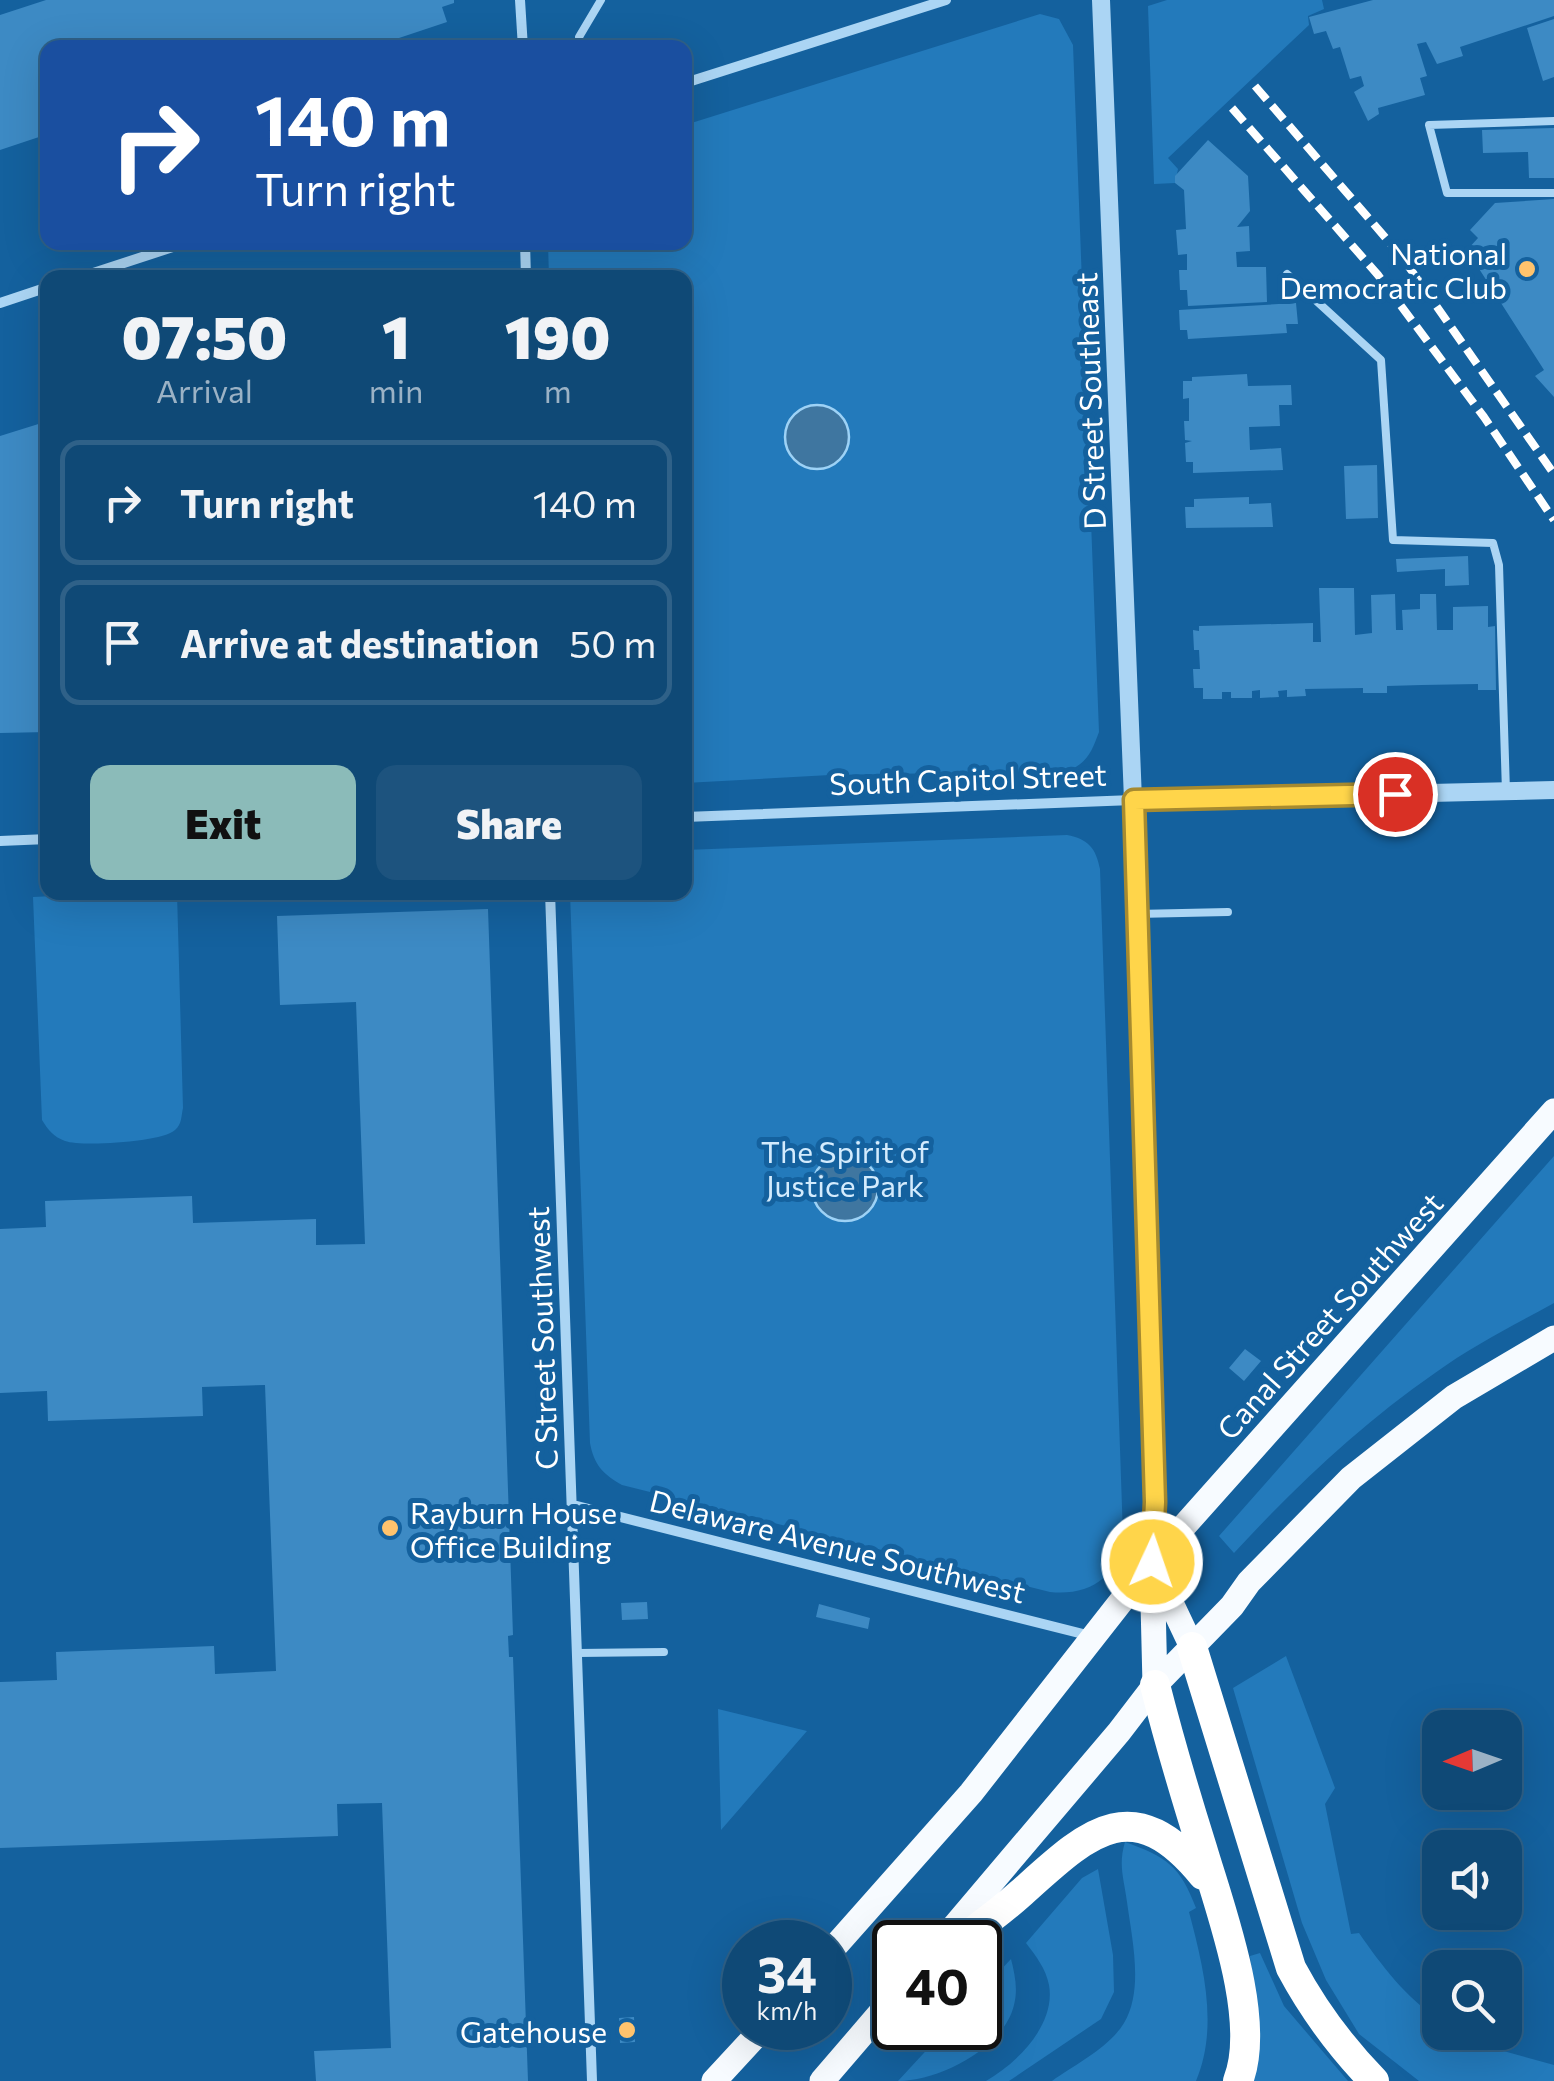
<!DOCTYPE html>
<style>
body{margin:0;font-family:Commissioner,sans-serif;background:#1d537e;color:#f1f3f6;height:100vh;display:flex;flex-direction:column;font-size:38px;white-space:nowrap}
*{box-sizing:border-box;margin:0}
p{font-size:32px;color:#9bb2c5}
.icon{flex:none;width:55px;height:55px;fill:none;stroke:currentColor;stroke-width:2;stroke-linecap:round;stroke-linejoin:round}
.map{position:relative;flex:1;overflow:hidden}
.drawer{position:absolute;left:40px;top:270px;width:652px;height:630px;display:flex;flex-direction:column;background:#0f4976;border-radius:20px;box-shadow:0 10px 40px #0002,0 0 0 2px #2f6188}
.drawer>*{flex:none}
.banner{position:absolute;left:40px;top:40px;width:652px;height:210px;border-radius:20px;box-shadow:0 10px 40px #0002,0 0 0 2px #2f6188;background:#1a4fa0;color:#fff;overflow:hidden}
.needle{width:65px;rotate:268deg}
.buttons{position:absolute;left:1422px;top:1710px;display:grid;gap:20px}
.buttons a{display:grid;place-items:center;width:100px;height:100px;border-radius:20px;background:#0f4976;box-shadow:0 10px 40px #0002,0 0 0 2px #2f6188;font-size:50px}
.speed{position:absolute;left:722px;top:1920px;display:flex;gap:20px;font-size:50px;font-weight:700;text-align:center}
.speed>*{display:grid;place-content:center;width:130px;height:130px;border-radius:50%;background:#0f4976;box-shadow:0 10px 40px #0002,0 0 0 2px #2f6188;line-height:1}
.speed small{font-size:25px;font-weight:400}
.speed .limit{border:5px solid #111;border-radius:15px;background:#fff;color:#111}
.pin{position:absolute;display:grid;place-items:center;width:85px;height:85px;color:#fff;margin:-42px;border:5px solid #fff;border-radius:50%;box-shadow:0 2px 10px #0007}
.me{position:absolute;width:110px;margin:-55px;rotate:3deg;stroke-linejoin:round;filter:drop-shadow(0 0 8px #0008)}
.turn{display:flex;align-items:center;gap:35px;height:210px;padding:0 50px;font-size:45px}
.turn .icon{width:130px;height:130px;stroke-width:2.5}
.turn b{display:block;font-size:70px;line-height:85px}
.eta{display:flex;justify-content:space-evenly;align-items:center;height:170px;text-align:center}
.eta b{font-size:60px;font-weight:800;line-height:70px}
.cta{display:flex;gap:20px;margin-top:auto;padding:20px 50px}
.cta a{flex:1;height:115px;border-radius:20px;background:#8bbbb9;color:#111;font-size:40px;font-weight:800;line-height:115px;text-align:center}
.cta a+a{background:#1d537e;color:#f1f3f6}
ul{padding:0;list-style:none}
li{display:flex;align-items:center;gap:30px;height:125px;margin:0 20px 15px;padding:0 30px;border:5px solid #2f6188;border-radius:20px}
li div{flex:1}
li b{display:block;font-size:38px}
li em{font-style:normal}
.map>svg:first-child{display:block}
.green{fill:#237abb}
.water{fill:#3f76a0;stroke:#9dd2f6;stroke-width:2.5}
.building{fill:#3d8ac4}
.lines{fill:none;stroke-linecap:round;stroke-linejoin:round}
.service{stroke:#abd5f4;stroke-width:8}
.minor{stroke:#abd5f4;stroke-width:10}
.tertiary{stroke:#abd5f4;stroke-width:18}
.primary{stroke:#f7fbff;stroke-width:25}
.motorway{stroke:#fff;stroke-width:30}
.rail{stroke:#fff;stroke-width:8;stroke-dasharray:18 8;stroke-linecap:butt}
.route-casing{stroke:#a68a30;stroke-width:25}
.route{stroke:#ffd54a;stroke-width:18}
.poi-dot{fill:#ffc36d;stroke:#14619e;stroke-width:4}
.labels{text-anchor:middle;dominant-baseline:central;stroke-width:10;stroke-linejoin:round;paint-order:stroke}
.poi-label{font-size:30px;fill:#fff;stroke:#14619e;text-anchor:end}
.street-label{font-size:30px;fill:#fff;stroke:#14619e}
.park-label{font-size:30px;fill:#d3ebfd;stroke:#14619e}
</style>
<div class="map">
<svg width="1554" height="2081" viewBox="0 0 1554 2081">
<rect width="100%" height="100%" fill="#14619e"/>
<!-- green -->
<path class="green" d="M1167,0H1322L1324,9L1308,16L1309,25L1168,158L1178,169L1175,183L1154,184L1148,6Z
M1040,14L1059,19L1073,45L1099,732C1092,751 1087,764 1067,771L830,775L685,783V278L549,277L548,243L685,242V125Z
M1067,835C1088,839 1096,848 1100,869L1123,1536C1119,1577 1090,1596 1050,1592L622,1485C603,1474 594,1465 590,1443L570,893L685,892V850Z
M135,892L177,893L183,1108C181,1117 182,1124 175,1130C163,1142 82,1147 65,1141C54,1137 48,1130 42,1120L33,897Z
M1554,1156V1303C1514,1325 1472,1346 1435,1373C1360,1425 1296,1486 1234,1553L1219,1536Z
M1286,1656L1335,1788L1325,1804L1351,1934L1359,1933C1382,1966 1406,1998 1440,2020V2032L1461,2033L1489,2047L1554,2065V2081H1419L1359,2034L1326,1980L1302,1923L1233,1688Z
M718,1709L807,1731L721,1830Z
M1125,1842C1167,1857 1180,1866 1196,1908L1189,1912C1203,1965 1219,2027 1196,2081H1052C1074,2065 1109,2048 1124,2023C1144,1990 1132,1939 1127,1902C1124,1879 1118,1865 1125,1842Z
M1098,1869L1113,1955L1114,1992L1101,2019L1009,2081H986C1017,2063 1056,2025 1049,1985C1046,1969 1036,1956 1026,1943L1082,1878Z
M1260,1953L1284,2006L1348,2081H1251L1257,2024L1250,1956Z
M1011,1959C1015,1975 1018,1989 1014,2005C1004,2048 939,2081 898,2081L947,2028H980V1992Z"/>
<!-- water -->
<path class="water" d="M785 437a32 32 0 1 1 64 0a32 32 0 1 1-64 0Z
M812 1188a33 33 0 1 1 66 0a33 33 0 1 1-66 0Z"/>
<!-- building -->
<path class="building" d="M46,0H454V3L442,7L447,22L369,48H48V134L0,150V15Z
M1373,0H1554V16L1460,47L1463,56L1437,64L1426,42L1417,44L1427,76L1420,78L1425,95L1378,108L1379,114L1368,121L1354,92L1364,86L1361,76L1350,79L1340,47L1333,49L1326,31L1314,34L1309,17Z
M1554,19V77L1543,81L1527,28Z
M1554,128V178H1529L1528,152L1483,153L1482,130Z
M1208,140L1248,176L1250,211L1237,227L1249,226L1250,251L1236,252L1237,267H1266L1267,302L1188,306L1187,290H1180L1179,270H1187V254L1178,255L1176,230L1186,229L1184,190L1175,183V176Z
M1554,199V397L1535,376L1544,370L1467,250L1478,238L1470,230L1495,203Z
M1296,303L1298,324H1286L1287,333L1188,339L1187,330H1180L1179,310Z
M1247,374L1248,386L1291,385L1292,405H1279L1280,426L1249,427L1250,450L1281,448L1283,470L1193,473V462H1186L1185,443L1192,441L1185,440L1184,421H1189V398L1183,399V381H1192V377Z
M48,421V732L0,733V436Z
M1377,465L1378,518L1346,519L1344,466Z
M1249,497V504L1271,503L1273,527L1186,528L1185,507H1194V499Z
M1468,556L1469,585L1445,586V569L1397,572L1396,559Z
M1319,588H1354L1355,635L1372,633L1371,595L1395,594L1396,630H1403L1402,610L1420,609V594H1436L1437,630H1453V607L1488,606V627L1495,626L1496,690H1478V684L1422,685L1387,686V693H1363V688L1305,689L1306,696L1287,697V690L1278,691L1279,697L1260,698V690L1252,691V698H1231V692H1222V699H1203V688H1194L1193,669H1200L1199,650H1194L1193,630L1199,631V626L1313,623V642H1321Z
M488,909L513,1635L508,1636L509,1657H513L528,2081H316L314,2051L391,2048L382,1803L337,1804L338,1836L0,1848V1682L57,1680L56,1652L214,1646L215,1674L276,1671L265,1385L202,1387L203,1416L48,1421L47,1391L0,1393V1229L46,1227L45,1201L192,1196L193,1223L316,1219V1245L365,1244L356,1002L280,1005L277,916Z
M1245,1349L1261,1361L1244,1381L1229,1368Z
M647,1602L648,1619L622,1620L621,1603Z
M819,1604L870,1618L868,1629L816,1617Z
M634,2017L635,2042L620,2043L619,2018Z"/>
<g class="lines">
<!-- service -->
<path class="service" d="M582,48L579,37L601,0
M1554,121L1429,125L1447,193H1554
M1287,274L1381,360L1393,540L1493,543L1499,565L1506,792
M1136,914L1228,912
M578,1653L664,1652"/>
<!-- minor -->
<path class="minor" d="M520,0L523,48
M685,83L946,0
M525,242L526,278
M78,278L188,242
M0,303L48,287
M685,817L1133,800
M0,841L48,839
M550,892L592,2081
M573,1505L1091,1636"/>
<!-- tertiary -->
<path class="tertiary" d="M1101,0L1133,800L1155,1502L1152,1562
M1133,800L1554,790"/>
<!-- primary -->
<path class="primary" d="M1152,1562L1155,1685
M1156,1571L1192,1647
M941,1942L1119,1732L1155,1685L1232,1606L1249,1582L1351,1478L1454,1397L1554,1338
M830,1952L971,1793L1152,1562L1554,1111
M714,2081L763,2028
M822,2081L895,1996"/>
<!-- motorway -->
<path class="motorway" d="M1192,1647L1291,1968C1314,2011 1340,2046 1374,2081
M1155,1685C1169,1740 1185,1794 1202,1848C1220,1909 1262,2020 1238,2081
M959,1942C979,1927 1000,1912 1020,1894C1086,1835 1131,1787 1203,1875"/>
<!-- rail -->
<path class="rail" d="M1255,86L1402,257L1554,474
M1232,108L1378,275L1484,417L1554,520"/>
</g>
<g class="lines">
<!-- route casing -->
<g class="route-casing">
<path id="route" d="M1152,1562L1155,1502L1134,800L1395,794"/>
</g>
<!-- route -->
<use href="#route" class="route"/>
</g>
<!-- markers -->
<g class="poi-dot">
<circle cx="1527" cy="269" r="10"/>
<circle cx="390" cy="1528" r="10"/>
<circle cx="627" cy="2030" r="10"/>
</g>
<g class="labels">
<!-- poi labels -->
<g class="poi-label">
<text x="1507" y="252">National<tspan x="1507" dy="34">Democratic Club</tspan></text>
<text x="410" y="1511" text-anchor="start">Rayburn House<tspan x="410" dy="34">Office Building</tspan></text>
<text x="607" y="2030">Gatehouse</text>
</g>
<!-- street labels -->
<g class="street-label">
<text transform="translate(1089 401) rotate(-92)">D Street Southeast</text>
<text transform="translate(968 778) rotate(-2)">South Capitol Street</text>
<text transform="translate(1329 1315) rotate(-48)">Canal Street Southwest</text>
<text transform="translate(541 1338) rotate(-92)">C Street Southwest</text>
<text transform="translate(838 1545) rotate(14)">Delaware Avenue Southwest</text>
</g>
<!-- park labels -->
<g class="park-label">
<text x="845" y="1150">The Spirit of<tspan x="845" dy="34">Justice Park</tspan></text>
</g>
</g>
</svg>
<div class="buttons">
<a><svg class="needle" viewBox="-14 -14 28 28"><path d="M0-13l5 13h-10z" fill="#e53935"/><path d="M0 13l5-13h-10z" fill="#9bb2c5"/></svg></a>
<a><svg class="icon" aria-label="sound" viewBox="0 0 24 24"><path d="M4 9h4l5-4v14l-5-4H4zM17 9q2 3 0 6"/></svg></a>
<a><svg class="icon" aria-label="search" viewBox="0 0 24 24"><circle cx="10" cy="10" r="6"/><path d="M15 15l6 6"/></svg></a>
</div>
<div class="speed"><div>34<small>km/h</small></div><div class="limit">40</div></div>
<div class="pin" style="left:1395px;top:794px;background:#d93025"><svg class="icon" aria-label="arrive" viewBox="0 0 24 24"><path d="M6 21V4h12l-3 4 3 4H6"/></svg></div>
<svg class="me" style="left:1152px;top:1562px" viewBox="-20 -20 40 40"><circle r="17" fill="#ffd54a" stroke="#fff" stroke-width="3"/><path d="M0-11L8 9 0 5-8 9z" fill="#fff"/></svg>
<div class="banner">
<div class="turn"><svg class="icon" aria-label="right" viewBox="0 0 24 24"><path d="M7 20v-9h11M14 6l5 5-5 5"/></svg><div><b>140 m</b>Turn right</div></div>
</div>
<section class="drawer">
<div class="eta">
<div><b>07:50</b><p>Arrival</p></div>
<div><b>1</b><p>min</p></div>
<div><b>190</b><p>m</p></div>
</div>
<ul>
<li><svg class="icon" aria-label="right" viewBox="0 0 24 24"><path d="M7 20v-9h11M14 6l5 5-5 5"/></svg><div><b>Turn right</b></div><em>140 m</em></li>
<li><svg class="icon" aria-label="arrive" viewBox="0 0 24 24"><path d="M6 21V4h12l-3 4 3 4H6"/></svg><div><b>Arrive at destination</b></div><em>50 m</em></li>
</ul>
<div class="cta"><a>Exit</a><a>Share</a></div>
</section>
</div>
